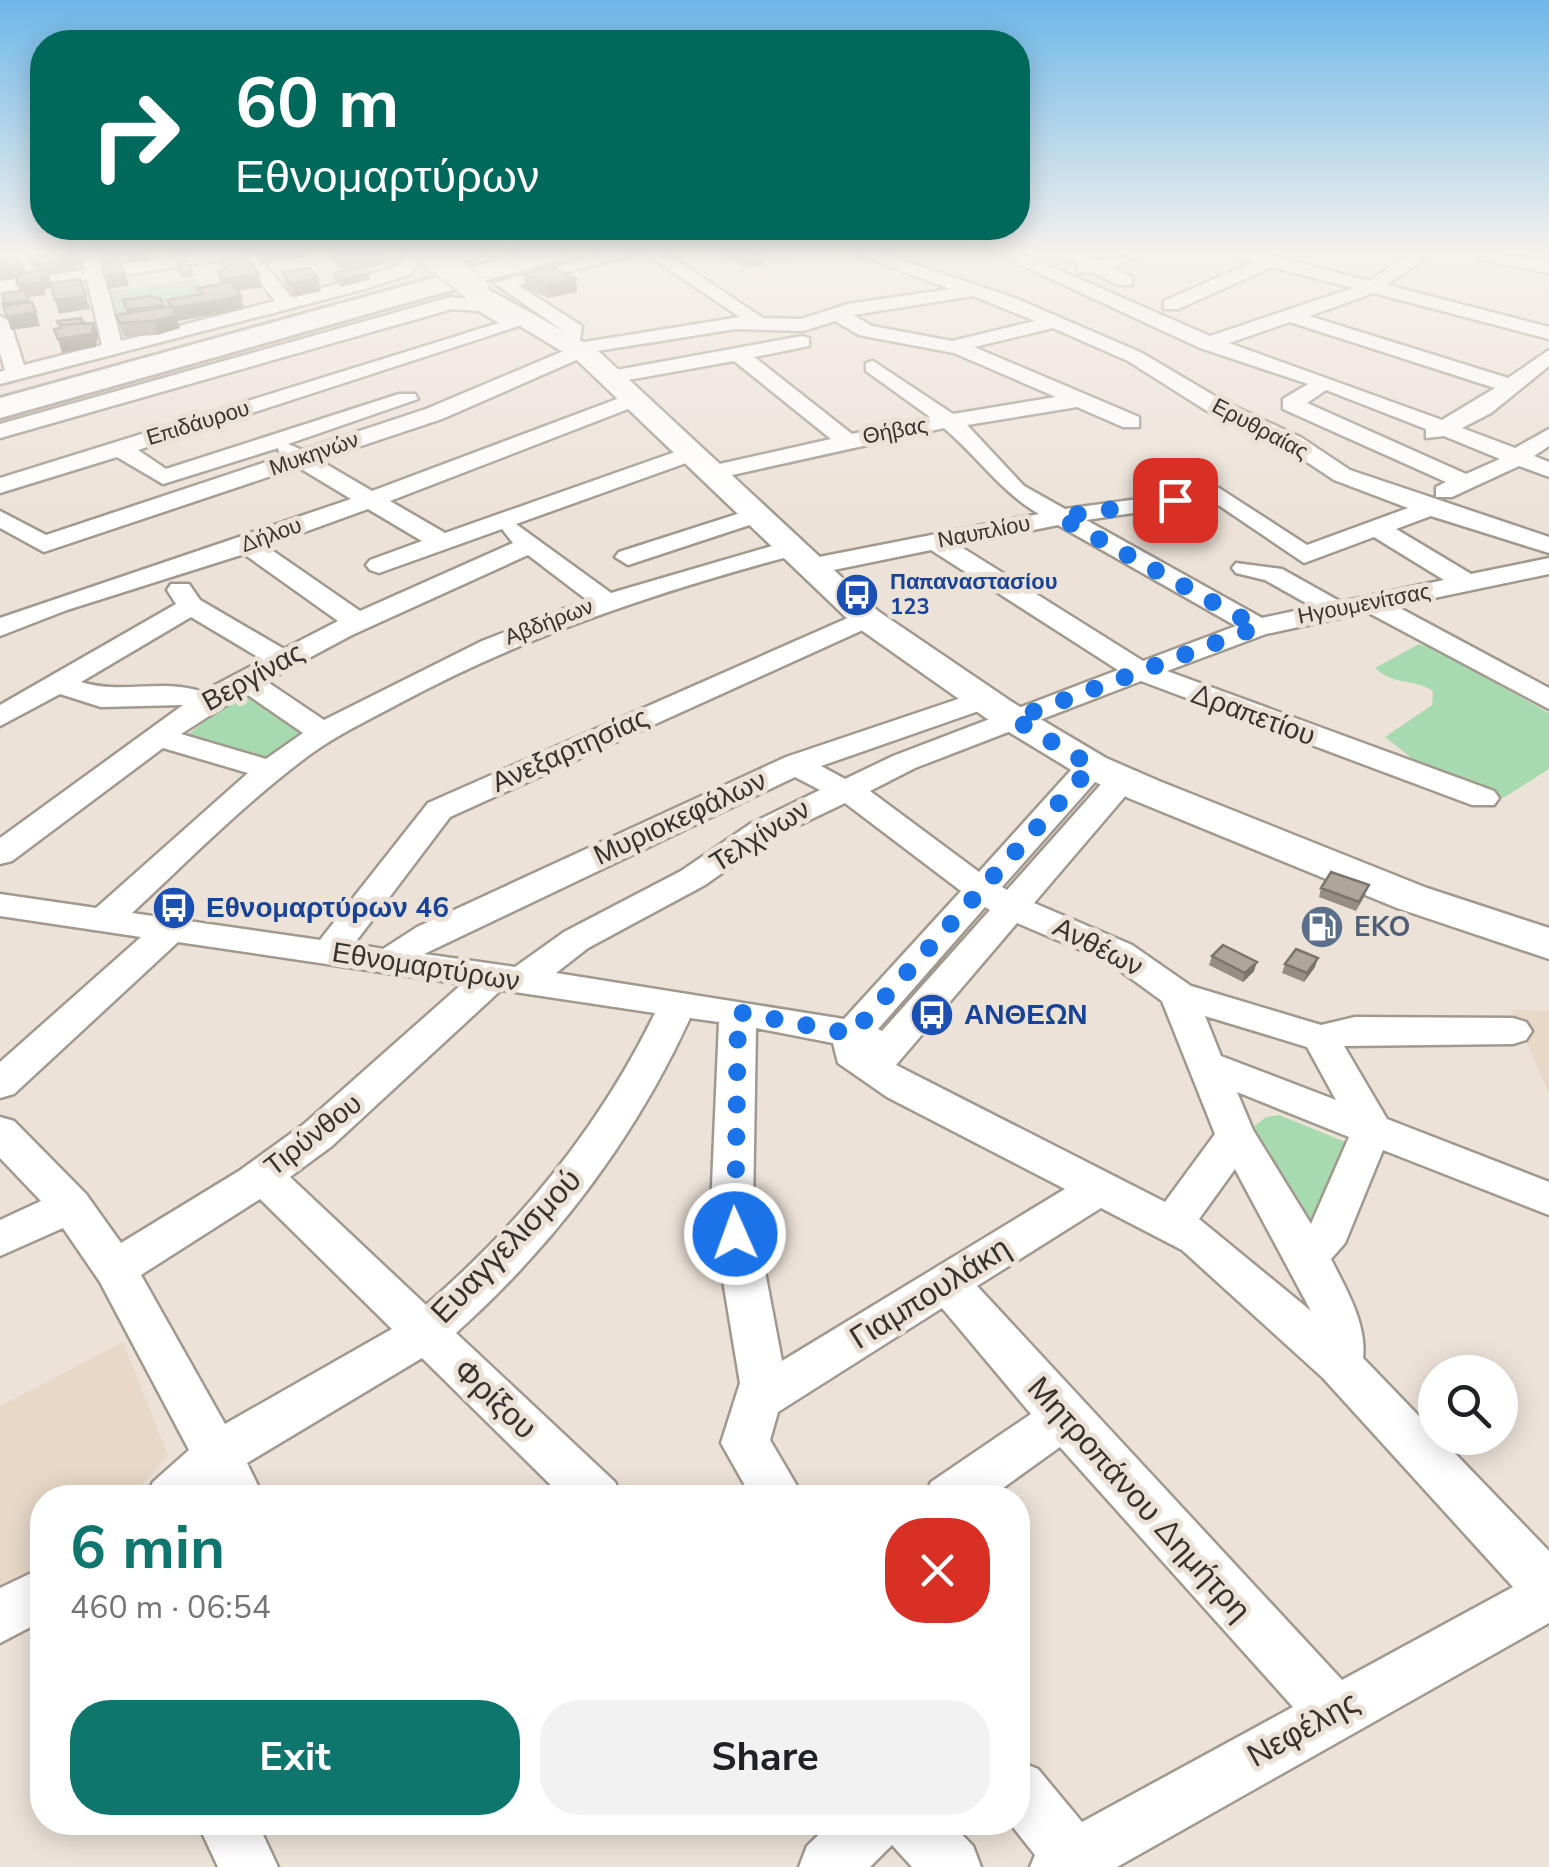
<!DOCTYPE html>
<meta charset="utf-8">
<style>
body{margin:0;font-family:"Nunito Sans",sans-serif;background:#f2f2f2;color:#202124;height:100vh;display:flex;flex-direction:column;font-size:38px;white-space:nowrap}
*{box-sizing:border-box;margin:0}
p{font-size:32px;color:#757577}
.icon{flex:none;width:55px;height:55px;fill:none;stroke:currentColor;stroke-width:2;stroke-linecap:round;stroke-linejoin:round}
.map{position:relative;flex:1;overflow:hidden}
.side{position:absolute;left:30px;top:1485px;width:1000px;height:350px;display:flex;flex-direction:column;background:#fff;border-radius:40px;box-shadow:0 5px 25px #0003}
.side>*{flex:none}
.top-card{position:absolute;left:30px;top:30px;width:1000px;height:210px;border-radius:40px;box-shadow:0 5px 25px #0003;background:#00695c;color:#fff;overflow:hidden}
.fabs{position:absolute;left:1418px;top:1355px;display:grid;gap:20px}
.fabs a{display:grid;place-items:center;width:100px;height:100px;border-radius:50%;background:#fff;box-shadow:0 5px 25px #0003;font-size:50px}
.pin{position:absolute;display:grid;place-items:center;width:85px;height:85px;color:#fff;margin:-42px;border-radius:20px;box-shadow:0 5px 15px #0006}
.me{position:absolute;width:110px;margin:-55px;rotate:358deg;stroke-linejoin:round;filter:drop-shadow(0 0 8px #0008)}
.turn{display:flex;align-items:center;gap:35px;height:210px;padding:0 40px;font-size:45px}
.turn .icon{width:130px;height:130px;stroke-width:2.5}
.turn b{display:block;font-size:70px;line-height:85px}
.round{display:grid;place-items:center;flex:none;width:105px;height:105px;border-radius:40px;background:#f2f2f2}
.head{display:flex;align-items:center;justify-content:space-between;height:170px;padding:0 40px}
h1{font-size:60px;font-weight:700;line-height:75px;color:#0f766e}
.primary-button{display:flex;gap:20px;margin-top:auto;padding:20px 40px}
.primary-button a{flex:1;height:115px;border-radius:40px;background:#0f766e;color:#fff;font-size:40px;font-weight:700;line-height:115px;text-align:center}
.primary-button a+a{background:#f2f2f2;color:#202124}
.map>svg:first-child{display:block}
.built{fill:#e7d8c7}
.green{fill:#a8dab0}
.lines{fill:none;stroke-linecap:round;stroke-linejoin:round}
.minor-casing{stroke:#a1988e;stroke-width:5}
.major-casing{stroke:#a1988e;stroke-width:5}
.highway-casing{stroke:#a1988e;stroke-width:6}
.minor{fill:#fff;fill-rule:evenodd}
.major{fill:#fff;fill-rule:evenodd}
.highway{fill:#fff;fill-rule:evenodd}
.major-bridge-casing{stroke:#a1988e;stroke-width:29;stroke-linecap:butt}
.major-bridge{stroke:#fff;stroke-width:26}
.wall{fill:#968e85}
.shaded-wall{fill:#7a746c}
.building{fill:#aea59b;stroke:#7a746c;stroke-width:2.5}
.route{stroke:#1a73e8;stroke-width:18;stroke-dasharray:0 32.4}
.labels{text-anchor:middle;dominant-baseline:central;stroke-width:10;stroke-linejoin:round;paint-order:stroke}
.far-street-label{font-size:22px;fill:#37332f;stroke:#ece2d8}
.far-transit-label{font-size:22px;font-weight:bold;fill:#164399;stroke:#ece2d8;text-anchor:start}
.street-label{font-size:28px;fill:#37332f;stroke:#ece2d8}
.transit-label{font-size:28px;font-weight:bold;fill:#164399;stroke:#ece2d8;text-anchor:start}
.service-label{font-size:28px;font-weight:bold;fill:#4e5e75;stroke:#ece2d8;text-anchor:start}
.near-street-label{font-size:32px;fill:#37332f;stroke:#ece2d8}
</style>
<div class="map">
<svg width="1549" height="1867" viewBox="0 0 1549 1867">
<rect width="100%" height="100%" fill="#ece2d8"/>
<!-- built -->
<path class="built" d="M707,254H840L789,262L802,271L748,281Z
M1512,1010L1549,1011V1093Z
M123,1342L168,1456L130,1497L42,1498V1564L0,1587V1406Z"/>
<!-- green -->
<path class="green" d="M196,279L208,299L115,314L109,291Z
M1419,644L1435,649L1549,713V769L1503,798L1423,767L1385,737L1432,705L1433,691C1413,678 1394,686 1375,668Z
M242,690L307,734L277,764L185,737Z
M1279,1115L1348,1143L1309,1229L1251,1129L1266,1117Z"/>
<g class="lines">
<!-- minor casing -->
<g class="minor-casing">
<path id="minor" d="M81,254H99L102,267L196,254H256L291,297L398,266L404,254H422L411,274L365,289L0,384V372L5,370L0,353V316L10,322L24,365L102,345L87,280L0,293V281L85,270ZM240,257L275,301L121,341L105,278Z
M457,254H485L432,272L423,267Z
M604,254H635L518,285L582,326L580,341H566L565,332L494,283Z
M646,254H667L763,318L801,319L848,304L950,289L857,254H883L1015,298L1142,353L1223,401L1302,438L1350,470L1549,537V553L1431,516L1396,529L1471,574L1549,558V574L1396,606L1549,688V709L1367,612L1266,634L1167,671L1494,791L1499,798L1494,805H1472L1141,681L915,768L870,791L979,872L1081,759H1103L1107,766L1103,773L1002,887L1007,890L1111,773H1133L1138,780L1133,787L1034,903L1132,945L1191,986L1321,1025L1355,1017L1513,1018L1526,1022L1532,1031L1526,1040L1513,1044L1344,1046L1387,1119L1549,1182V1215L1383,1150L1345,1243L1331,1259C1346,1289 1367,1324 1363,1358L1549,1551V1623L1117,1867H1030L1035,1855L1009,1822H1018V1761L1038,1769L1082,1822L1293,1707L1060,1447L989,1498H924L931,1482L1031,1414L942,1308L778,1412L770,1440L804,1498H752L721,1443L740,1383L711,1208L719,1022L690,1018C635,1138 555,1244 456,1333L615,1482L622,1498H564L422,1358L247,1463L264,1498H214L211,1491L204,1498H146L153,1482L189,1450L100,1282L63,1228L0,1256V1220L41,1201L0,1158V1117L14,1121L86,1194L121,1243L239,1171L304,1124L462,984L178,942L14,1094L0,1098V1062L141,937L0,916V894L96,908L248,773L163,748L12,861L0,864V838L183,705L101,707L60,694L0,726V705L176,604L167,590L171,584H189L200,600L284,649L338,621L244,554L67,610L0,636V618L351,499L298,467L44,552L0,528V511L46,535L281,457L278,448L163,484L117,457L0,493V478L499,323L479,311L452,309L0,438V424L451,297L491,302L525,324L138,450L166,469L399,394H415L418,399L288,444L302,450L426,409L585,342L740,317ZM973,296L1035,321L952,341L872,326L853,315ZM835,321L859,335L954,353L1056,397L953,414L873,361L866,363V371L930,417L852,434L754,357L809,346V338L802,336L611,371L601,377L611,383L734,361L831,439L706,467V477L714,479L944,428C978,457 1001,492 1039,514L809,559L796,567L800,572L809,575L931,550L1118,670L893,756L845,779L821,766L993,706L998,700L983,691L973,694L786,757L417,927L383,949L354,944L450,817L876,624L879,618L876,612L866,610L428,803L320,940L132,913C189,860 245,803 308,756C336,735 369,720 400,703C526,635 660,591 798,554L802,549L789,541L611,593L516,524L700,458V448L692,446L445,533L390,501L641,404L644,399L633,393L372,491L319,460L442,419L597,351L736,329L803,331ZM1053,328L1128,361L1207,411L1286,448L1334,480L1408,508L1307,545L1219,488L1065,509L1024,486L967,425L1077,407L1123,427H1139V417L974,347ZM1207,502H1214L1304,563L1374,537L1444,580L1341,602L1282,569L1236,563L1232,568L1236,573L1265,580L1313,607L1262,618L1086,520ZM368,509L422,541L370,560L366,565L370,570L379,573L502,529L513,543L360,611L266,546ZM1058,525L1236,626L1143,661L958,545ZM528,555L587,600L482,641L324,720L266,681L352,635ZM191,617L263,660L202,692C163,678 121,695 81,682ZM245,693L303,733L266,759L181,734ZM795,777L820,790L750,824L681,871L564,932L515,967L424,954ZM845,803L961,891L844,1019L556,973L588,948L705,885L772,838ZM985,907L990,910L882,1031L878,1029ZM1017,923L1107,961L1162,1001L1215,1134L1165,1202L896,1065ZM501,990L655,1013C600,1126 521,1223 426,1305L290,1177L332,1146ZM1205,1016L1307,1047L1336,1100L1221,1056ZM756,1028L833,1043L838,1063L887,1097L1065,1189L782,1361L753,1208ZM1237,1092L1349,1137L1311,1224L1253,1130ZM1235,1169L1311,1311L1199,1219ZM260,1199L392,1329L225,1424L141,1275ZM1101,1208L1182,1250L1323,1378L1513,1587L1342,1680L977,1286Z
M998,254H1022L1210,336L1353,288L1272,267L1178,309H1164V301L1253,262L1235,254H1265L1369,281L1410,254H1431L1387,285L1549,327V339L1374,293L1309,316L1508,378L1549,350V366L1491,413L1462,428L1515,448L1549,429V446L1534,456L1549,462V477L1519,466L1452,497H1436V487L1446,482L1283,409V399L1308,384L1200,348ZM1290,322L1495,388L1442,420L1229,343ZM1326,390L1426,429V438L1444,436L1500,459L1466,474L1307,403Z
M1060,254H1083L1096,260L1146,254L1111,267L1132,277V285H1118L1092,272L1078,273V265Z
M756,508L768,515L765,520L628,565L615,557L619,552Z
M42,1568V1621L0,1643V1588Z
M197,1822H257L278,1867H218Z
M832,1822H950L973,1846L981,1867H912L892,1845L870,1867H799L807,1846Z"/>
</g>
<!-- major casing -->
<g class="major-casing">
<path id="major" d="M1477,254L1549,259V273L1480,259Z
M475,282L596,349L878,611L1012,702L1106,758L1159,781L1427,888L1549,928V959L1397,908L1131,799L1078,774L986,718L854,625L578,361L467,294L463,289Z"/>
</g>
<!-- highway casing -->
<g class="highway-casing">
<path id="highway" d="M520,254H562L558,260L0,418V398Z"/>
</g>
<!-- minor -->
<use href="#minor" class="minor"/>
<!-- major -->
<use href="#major" class="major"/>
<!-- highway -->
<use href="#highway" class="highway"/>
<!-- major-bridge casing -->
<g class="major-bridge-casing">
<path id="major-bridge" d="M433,254L475,289"/>
</g>
<!-- major-bridge -->
<use href="#major-bridge" class="major-bridge"/>
</g>
<!-- wall -->
<path class="wall" d="M329,254H385L386,264L365,268L370,279L341,287L334,279L333,273L343,271L330,259Z
M719,254H764V264L746,268Z
M219,260L262,287L237,291L241,296L244,309L178,321L180,328L157,335L124,337L116,315L127,313L123,300L164,307H169L167,300L198,295L197,288L220,284L217,271L221,270Z
M282,272L318,278L321,291L294,297L285,285Z
M524,274L576,279L577,292L548,298L525,287Z
M1321,888L1366,894L1356,911L1319,897Z
M1212,956L1254,971L1243,982L1209,965Z
M1285,964L1315,967L1304,982L1282,973Z"/>
<!-- shaded-wall -->
<path class="shaded-wall" d="M98,254H147L149,260L101,266Z
M284,254H313V255L261,265L260,258Z
M371,254H385L386,264L345,272L342,259Z
M746,254H764V264L746,268Z
M79,257L83,270L50,275L52,288L45,289V295L21,298L17,284L37,277L34,265Z
M23,264L27,277L0,281V268Z
M192,270L194,276L182,278L180,272Z
M125,273L129,286L107,289L104,276Z
M369,273L370,279L341,287L340,280Z
M259,274L262,287L227,292L224,279Z
M318,278L321,291L294,297L292,284Z
M576,279L577,292L548,298L547,285Z
M86,296L90,309L59,314L55,300Z
M241,296L244,309L178,321L180,328L157,335L154,321L131,323L127,310L163,305L166,318L173,308Z
M29,300L33,313L36,312L40,326L11,330L3,304Z
M94,323L98,336L96,347L62,353L58,339Z
M1318,958L1315,967L1304,982L1307,973Z
M1257,962L1254,971L1243,982L1245,973Z"/>
<!-- building -->
<path class="building" d="M30,254H78L79,257L34,265Z
M256,254H284L260,258Z
M337,254H371L342,259Z
M244,256L259,274L224,279L217,271L226,269L219,260Z
M18,257L23,264L0,268V259Z
M120,261L125,273L104,276L102,263Z
M188,261L192,270L180,272L176,263Z
M364,267L369,273L340,280L333,273Z
M553,267L576,279L547,285L524,274Z
M310,268L318,278L292,284L282,272Z
M48,269V275L41,276V282L17,284V274Z
M80,279L86,296L55,300L50,283Z
M230,282L241,296L173,308L177,315L154,321L120,323L116,315L172,306L167,300L202,294L197,288Z
M25,290L29,300L3,304L4,293Z
M151,296L161,299L163,305L127,310L123,300Z
M32,302L36,312L7,317L3,306Z
M81,318L84,323L60,325L61,328L57,321Z
M94,323L92,334L58,339L54,329L61,328L60,325Z
M1331,872L1369,885L1359,902L1321,888Z
M1223,945L1257,962L1245,973L1212,956Z
M1296,949L1318,958L1307,973L1285,964Z"/>
<!-- sky -->
<linearGradient id="sky" x2="0" y2="1"><stop stop-color="#6db7e9"/><stop offset="0.49" stop-color="#f6f2ed"/><stop offset="1" stop-color="#f6f2ed" stop-opacity="0"/></linearGradient>
<rect width="1549" height="515" fill="url(#sky)"/>
<g class="lines">
<!-- route -->
<path class="route" d="M735,1234L738,1012L852,1034L1092,766L1014,719L1258,627L1059,517L1175,500"/>
</g>
<!-- icons -->
<defs>
<g id="bus-disc" transform="scale(2.25)"><circle r="9.5" fill="#1a4fb4" stroke="#ece2d8"/><path d="M-5-6H5V4H4V6H2V4H-2V6H-4V4H-5ZM-3.5-4V0h7V-4ZM-3.5 1.2v1.5H-2V1.2ZM2 1.2v1.5H3.5V1.2Z" fill="#fff"/></g>
<g id="fuel-disc" transform="scale(2.25)"><circle r="9.5" fill="#5c6f8a" stroke="#ece2d8"/><path d="M-5.5-6h7V0h2V4h1.3V-2.5L3-4.5l.8-.8L6-3V5H2.5V1h-1V6h-7ZM-4.2-4.7v3.2H.2V-4.7Z" fill="#fff"/></g>
</defs>
<g fill-rule="evenodd">
<use href="#bus-disc" x="857" y="595"/>
<use href="#bus-disc" x="174" y="908"/>
<use href="#fuel-disc" x="1322" y="927"/>
<use href="#bus-disc" x="932" y="1015"/>
</g>
<g class="labels">
<!-- far-street labels -->
<g class="far-street-label">
<text transform="translate(198 423) rotate(-17)">Επιδάυρου</text>
<text transform="translate(1260 429) rotate(28)">Ερυθραίας</text>
<text transform="translate(895 431) rotate(-11)">Θήβας</text>
<text transform="translate(314 454) rotate(-19)">Μυκηνών</text>
<text transform="translate(984 532) rotate(-11)">Ναυπλίου</text>
<text transform="translate(271 535) rotate(-20)">Δήλου</text>
<text transform="translate(1364 604) rotate(-11)">Ηγουμενίτσας</text>
<text transform="translate(549 622) rotate(-21)">Αβδήρων</text>
</g>
<!-- far-transit labels -->
<g class="far-transit-label">
<text x="890" y="582">Παπαναστασίου<tspan x="890" dy="25">123</tspan></text>
</g>
<!-- street labels -->
<g class="street-label">
<text transform="translate(253 677) rotate(-29)">Βεργίνας</text>
<text transform="translate(1253 715) rotate(20)">Δραπετίου</text>
<text transform="translate(570 750) rotate(-24)">Ανεξαρτησίας</text>
<text transform="translate(680 818) rotate(-25)">Μυριοκεφάλων</text>
<text transform="translate(760 836) rotate(-32)">Τελχίνων</text>
<text transform="translate(1098 947) rotate(27)">Ανθέων</text>
<text transform="translate(426 967) rotate(9)">Εθνομαρτύρων</text>
<text transform="translate(313 1135) rotate(-38)">Τιρύνθου</text>
</g>
<!-- transit labels -->
<g class="transit-label">
<text x="206" y="908">Εθνομαρτύρων 46</text>
<text x="964" y="1015">ΑΝΘΕΩΝ</text>
</g>
<!-- service labels -->
<g class="service-label">
<text x="1354" y="927">EKO</text>
</g>
<!-- near-street labels -->
<g class="near-street-label">
<text transform="translate(506 1246) rotate(-46)">Ευαγγελισμού</text>
<text transform="translate(930 1293) rotate(-32)">Γιαμπουλάκη</text>
<text transform="translate(495 1399) rotate(43)">Φρίξου</text>
<text transform="translate(1139 1499) rotate(48)">Μητροπάνου Δημήτρη</text>
<text transform="translate(1303 1729) rotate(-29)">Νεφέλης</text>
</g>
</g>
</svg>
<div class="fabs">
<a><svg class="icon" aria-label="search" viewBox="0 0 24 24"><circle cx="10" cy="10" r="6"/><path d="M15 15l6 6"/></svg></a>
</div>
<div class="pin" style="left:1175px;top:500px;background:#d93025"><svg class="icon" aria-label="arrive" viewBox="0 0 24 24"><path d="M6 21V4h12l-3 4 3 4H6"/></svg></div>
<svg class="me" style="left:735px;top:1234px" viewBox="-20 -20 40 40"><circle r="17" fill="#1a73e8" stroke="#fff" stroke-width="3"/><path d="M0-11L8 9 0 5-8 9z" fill="#fff"/></svg>
<div class="top-card">
<div class="turn"><svg class="icon" aria-label="right" viewBox="0 0 24 24"><path d="M7 20v-9h11M14 6l5 5-5 5"/></svg><div><b>60 m</b>Εθνομαρτύρων</div></div>
</div>
<section class="side">
<div class="head"><div><h1>6 min</h1><p>460 m · 06:54</p></div><a class="round" style="background:#d93025;color:#fff"><svg class="icon" aria-label="close" viewBox="0 0 24 24"><path d="M6 6l12 12M18 6L6 18"/></svg></a></div>
<div class="primary-button"><a>Exit</a><a>Share</a></div>
</section>
</div>
